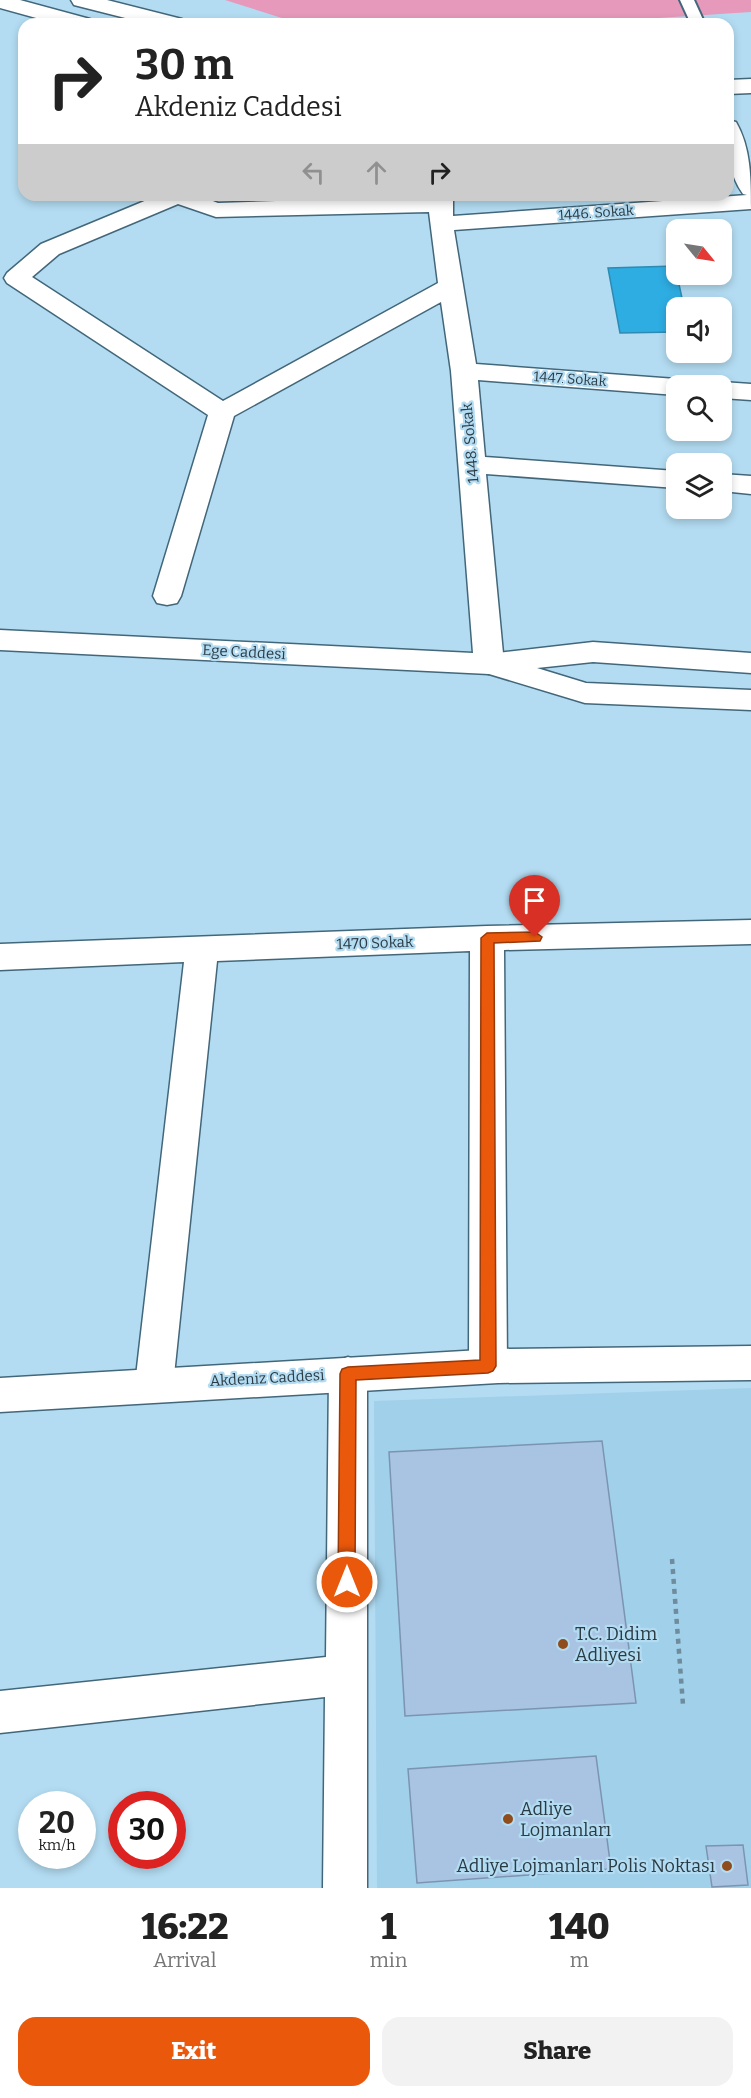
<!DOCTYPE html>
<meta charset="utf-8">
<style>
body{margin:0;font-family:Bitter,serif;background:#f2f2f2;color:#222;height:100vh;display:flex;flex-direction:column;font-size:22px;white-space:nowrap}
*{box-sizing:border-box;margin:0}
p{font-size:20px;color:#767676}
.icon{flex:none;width:33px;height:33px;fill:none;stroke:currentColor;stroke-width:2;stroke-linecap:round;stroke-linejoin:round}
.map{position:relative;height:1888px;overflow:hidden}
.sheet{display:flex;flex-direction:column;background:#fff;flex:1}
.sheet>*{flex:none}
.banner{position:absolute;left:18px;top:18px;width:716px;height:183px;border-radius:18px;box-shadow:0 3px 9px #0003;background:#fff;color:#222;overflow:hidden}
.needle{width:39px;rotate:120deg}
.controls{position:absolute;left:666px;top:219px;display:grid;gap:12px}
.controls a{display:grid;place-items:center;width:66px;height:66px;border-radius:12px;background:#fff;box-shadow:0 3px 9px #0003;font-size:30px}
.speed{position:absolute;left:18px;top:1791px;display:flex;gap:12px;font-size:30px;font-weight:700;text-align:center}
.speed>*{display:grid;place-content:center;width:78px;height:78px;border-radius:50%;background:#fff;box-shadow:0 3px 9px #0003;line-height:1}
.speed small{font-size:15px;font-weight:400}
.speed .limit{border:9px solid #d22;background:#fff;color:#111}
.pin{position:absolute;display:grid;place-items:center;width:51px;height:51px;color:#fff;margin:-62px -26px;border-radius:50% 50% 50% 0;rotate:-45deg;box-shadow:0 0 6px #0007}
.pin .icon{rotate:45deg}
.me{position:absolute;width:66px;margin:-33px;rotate:0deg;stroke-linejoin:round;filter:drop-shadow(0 0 4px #0008)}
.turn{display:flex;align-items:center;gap:21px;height:126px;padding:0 18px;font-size:27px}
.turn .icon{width:78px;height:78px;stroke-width:2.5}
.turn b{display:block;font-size:42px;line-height:51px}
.lanes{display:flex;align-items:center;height:57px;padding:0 18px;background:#0003;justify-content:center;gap:30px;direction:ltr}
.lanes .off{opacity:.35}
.eta{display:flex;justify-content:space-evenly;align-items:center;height:102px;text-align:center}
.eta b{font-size:36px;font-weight:800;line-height:42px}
.button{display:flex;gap:12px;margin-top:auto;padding:12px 18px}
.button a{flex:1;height:69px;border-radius:18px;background:#ea580c;color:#fff;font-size:24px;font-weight:800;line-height:69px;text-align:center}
.button a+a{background:#f2f2f2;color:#222}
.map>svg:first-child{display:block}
.built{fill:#a1d0ea}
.green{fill:#e699bb}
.water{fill:#2eade3;stroke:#2d8bb3;stroke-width:1.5}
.building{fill:#a9c3e2;stroke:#7b94b1;stroke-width:1.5}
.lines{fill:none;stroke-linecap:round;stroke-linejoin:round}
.lane-casing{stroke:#42677a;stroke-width:4}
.street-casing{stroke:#42677a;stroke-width:3}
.secondary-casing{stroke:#42677a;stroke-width:3}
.path{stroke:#6f8c9c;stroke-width:4.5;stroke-dasharray:5 5;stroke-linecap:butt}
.lane{fill:#fff;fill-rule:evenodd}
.street{fill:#fff;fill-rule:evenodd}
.secondary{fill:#fff;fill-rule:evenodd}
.route{fill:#ea580c;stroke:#983908;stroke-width:1.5}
.poi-dot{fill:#8f4c1d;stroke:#b3dcf2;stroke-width:2}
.labels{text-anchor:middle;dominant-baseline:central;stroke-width:4.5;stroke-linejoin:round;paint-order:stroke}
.far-street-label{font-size:14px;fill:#2b3b44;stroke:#b3dcf2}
.street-label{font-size:15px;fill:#2b3b44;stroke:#b3dcf2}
.near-poi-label{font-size:18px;fill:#2b3b44;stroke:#b3dcf2;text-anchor:start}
</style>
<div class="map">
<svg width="751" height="1888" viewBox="0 0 751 1888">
<rect width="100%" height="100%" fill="#b3dcf2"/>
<!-- built -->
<path class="built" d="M751,1388V1888H377L374,1401Z"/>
<!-- green -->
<path class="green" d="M225,0H751V12L566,24H301Z"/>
<!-- water -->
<path class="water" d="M675,266L684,307L676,308V332L620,333L608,268Z"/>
<!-- building -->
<path class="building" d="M602,1441L636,1703L405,1716L389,1452Z
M596,1756L611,1869L417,1883L408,1769Z
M743,1845L748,1885L712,1887L706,1846Z"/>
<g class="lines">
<!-- lane casing -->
<g class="lane-casing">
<path id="lane" d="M680,0H694L705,24H691Z"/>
</g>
<!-- street casing -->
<g class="street-casing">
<path id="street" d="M728,120L736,122C751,148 751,179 751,209L454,230L476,364L676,379L685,381L688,386H676V395L478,380L485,457L676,471V488L486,474L504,664L499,671L489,674L0,650V630L473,653L451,371L441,302L234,416L181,596L177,603L167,605L157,603L153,596L208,415L7,283L4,278L7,273L41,244L159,195H197L218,203L453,195V216L747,195L743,194C728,173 725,144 728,120ZM178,204L216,217L429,212L438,283L223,401L32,277L59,254Z
M722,382L751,384V400L722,398V386H712Z
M722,474L751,476V494L722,491Z
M751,920V944L504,950L507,1366L501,1378L488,1383L475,1378L469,1366L470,951L217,961L173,1385L168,1397L154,1402L140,1397L135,1385L184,962L0,970V944L487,926Z
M348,1357L362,1362L367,1374V1888H323L325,1697L0,1733V1691L326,1657L329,1374L334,1362Z"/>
</g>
<!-- secondary casing -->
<g class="secondary-casing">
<path id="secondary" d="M0,0H20L90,19L93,24H58L0,8Z
M71,0H107L182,19L185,24H149L74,5Z
M751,79V93L728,94V80Z
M593,642L751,653V673L593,662L537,668L586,683L751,690V710L585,703L479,671L474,664L479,657L489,654Z
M751,1346V1380L498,1383L0,1412V1378L498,1349Z"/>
</g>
<!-- path -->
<path class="path" d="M672,1559L683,1705"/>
<!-- lane -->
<use href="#lane" class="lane"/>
<!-- street -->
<use href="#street" class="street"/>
<!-- secondary -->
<use href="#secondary" class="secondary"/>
</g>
<!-- route -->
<path class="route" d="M535,932L542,937L540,941L494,943L496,1366L493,1371L488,1373L356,1380L355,1582L353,1588L347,1590L341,1588L338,1582L340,1374L342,1369L348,1367L480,1360L481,938L487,933Z"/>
<!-- markers -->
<g class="poi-dot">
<circle cx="563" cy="1644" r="6"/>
<circle cx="508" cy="1819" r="6"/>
<circle cx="727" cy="1866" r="6"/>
</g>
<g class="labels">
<!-- far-street labels -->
<g class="far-street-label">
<text transform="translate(596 213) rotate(-4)">1446. Sokak</text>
<text transform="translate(570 379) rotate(4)">1447. Sokak</text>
</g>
<!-- street labels -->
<g class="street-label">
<text transform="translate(470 443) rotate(-95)">1448. Sokak</text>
<text transform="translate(244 652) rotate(3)">Ege Caddesi</text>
<text transform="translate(375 943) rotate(-2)">1470 Sokak</text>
<text transform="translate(267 1378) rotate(-3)">Akdeniz Caddesi</text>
</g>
<!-- near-poi labels -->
<g class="near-poi-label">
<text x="575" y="1634">T.C. Didim<tspan x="575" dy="21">Adliyesi</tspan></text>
<text x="520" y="1809">Adliye<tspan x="520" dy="21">Lojmanları</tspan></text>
<text x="715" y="1866" text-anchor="end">Adliye Lojmanları Polis Noktası</text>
</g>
</g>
</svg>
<div class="controls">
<a><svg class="needle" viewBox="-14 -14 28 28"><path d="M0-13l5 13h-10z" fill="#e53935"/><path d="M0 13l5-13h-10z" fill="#767676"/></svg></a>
<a><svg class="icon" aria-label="sound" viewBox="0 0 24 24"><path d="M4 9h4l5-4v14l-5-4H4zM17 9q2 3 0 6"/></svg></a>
<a><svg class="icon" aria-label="search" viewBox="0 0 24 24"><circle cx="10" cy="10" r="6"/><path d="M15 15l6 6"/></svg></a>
<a><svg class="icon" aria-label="layers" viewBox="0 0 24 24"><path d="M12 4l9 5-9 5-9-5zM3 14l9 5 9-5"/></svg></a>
</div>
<div class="speed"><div>20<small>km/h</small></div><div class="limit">30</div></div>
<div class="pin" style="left:535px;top:937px;background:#d93025"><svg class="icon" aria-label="arrive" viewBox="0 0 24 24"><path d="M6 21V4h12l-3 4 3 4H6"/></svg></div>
<svg class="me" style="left:347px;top:1582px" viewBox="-20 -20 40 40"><circle r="17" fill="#ea580c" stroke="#fff" stroke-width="3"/><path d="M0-11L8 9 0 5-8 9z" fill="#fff"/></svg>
<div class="banner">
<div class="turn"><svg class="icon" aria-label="right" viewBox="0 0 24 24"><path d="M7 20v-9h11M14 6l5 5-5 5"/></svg><div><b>30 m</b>Akdeniz Caddesi</div></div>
<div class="lanes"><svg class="icon off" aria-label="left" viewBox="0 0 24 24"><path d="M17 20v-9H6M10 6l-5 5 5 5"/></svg><svg class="icon off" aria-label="ahead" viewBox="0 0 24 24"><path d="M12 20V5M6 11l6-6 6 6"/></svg><svg class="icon" aria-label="right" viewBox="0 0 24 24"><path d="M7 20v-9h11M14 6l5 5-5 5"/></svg></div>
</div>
</div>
<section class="sheet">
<div class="eta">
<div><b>16:22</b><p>Arrival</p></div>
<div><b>1</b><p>min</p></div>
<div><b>140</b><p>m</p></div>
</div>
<div class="button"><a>Exit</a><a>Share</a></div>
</section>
